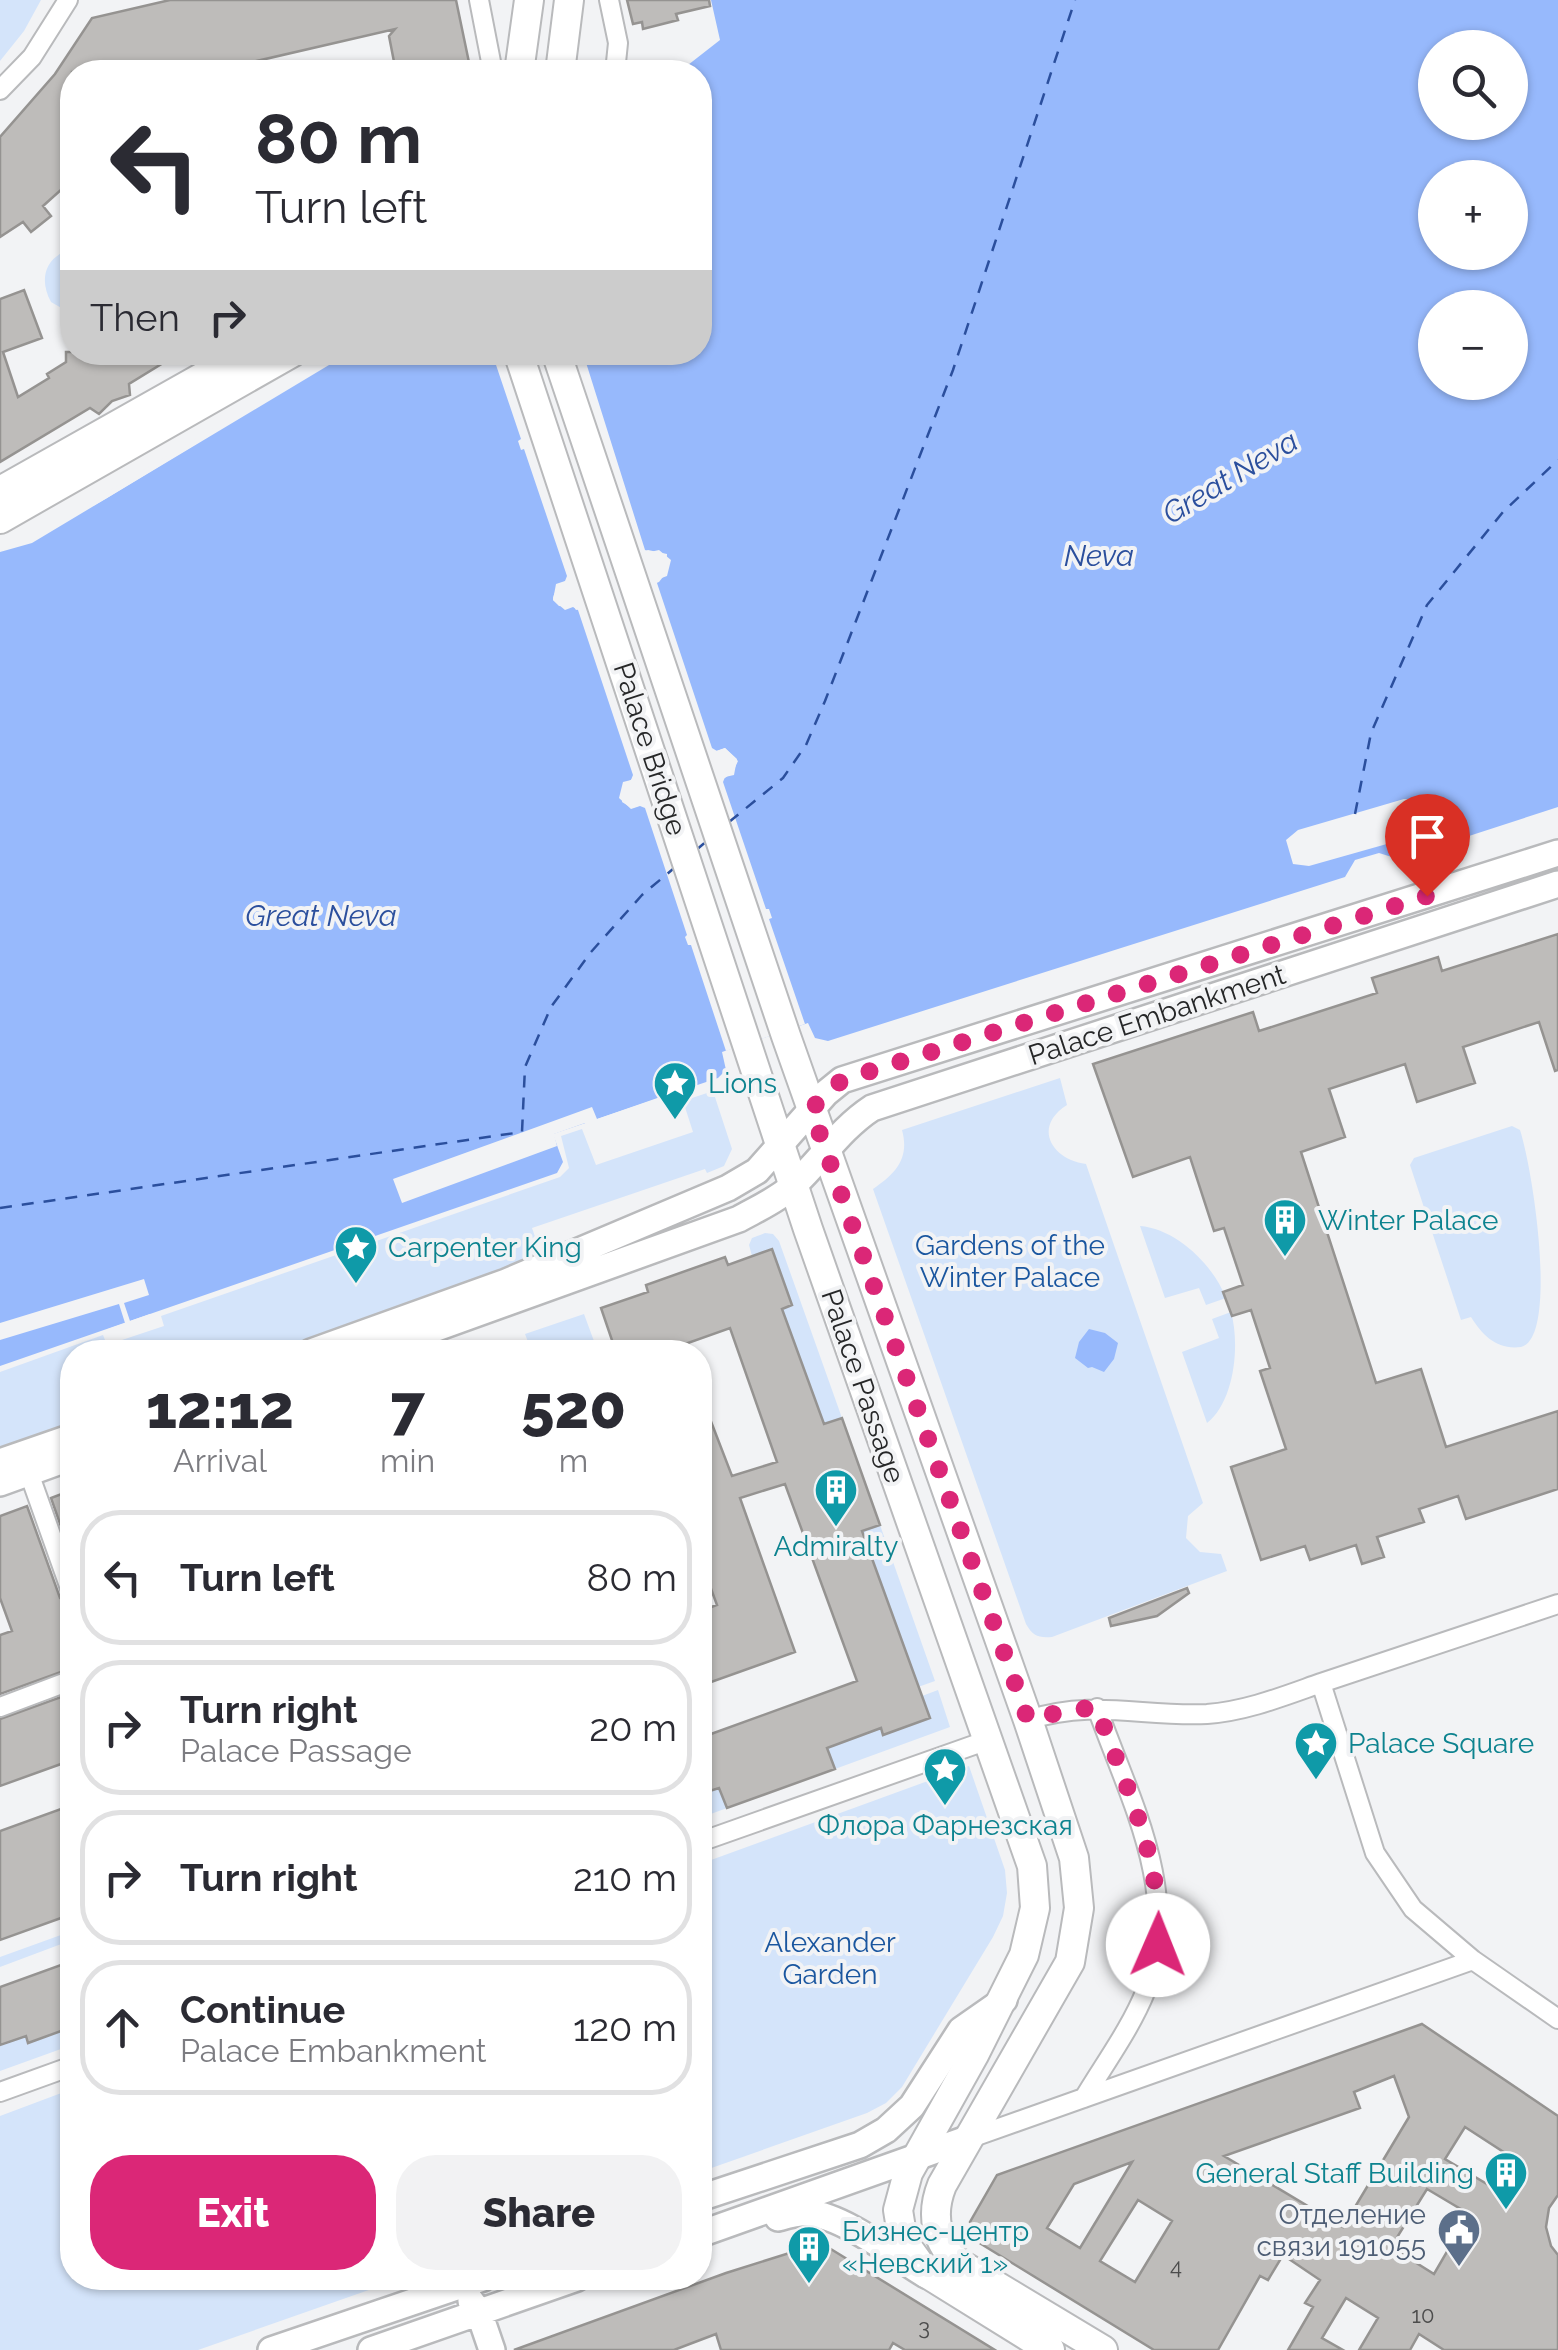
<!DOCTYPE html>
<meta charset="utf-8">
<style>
body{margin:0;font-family:Raleway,sans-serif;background:#f2f2f3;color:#2b2b33;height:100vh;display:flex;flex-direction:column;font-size:38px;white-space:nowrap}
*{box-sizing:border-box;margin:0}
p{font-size:32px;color:#7c7c81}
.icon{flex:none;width:55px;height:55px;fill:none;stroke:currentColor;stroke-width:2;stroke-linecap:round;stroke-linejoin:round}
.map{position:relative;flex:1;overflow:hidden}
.sheet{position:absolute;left:60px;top:1340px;width:652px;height:950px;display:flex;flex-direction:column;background:#fff;border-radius:40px;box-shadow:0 2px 8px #0004}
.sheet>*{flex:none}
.hud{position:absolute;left:60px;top:60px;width:652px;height:305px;border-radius:40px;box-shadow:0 2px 8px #0004;background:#fff;color:#2b2b33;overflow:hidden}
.fabs{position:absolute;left:1418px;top:30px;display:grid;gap:20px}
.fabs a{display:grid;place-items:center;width:110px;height:110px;border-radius:50%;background:#fff;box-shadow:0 2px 8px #0004;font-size:50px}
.pin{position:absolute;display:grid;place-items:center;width:85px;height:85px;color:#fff;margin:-102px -42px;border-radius:50% 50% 50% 0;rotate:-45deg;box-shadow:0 0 10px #0007}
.pin .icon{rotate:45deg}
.me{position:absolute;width:110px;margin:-55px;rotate:1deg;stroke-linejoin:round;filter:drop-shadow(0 0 8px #0008)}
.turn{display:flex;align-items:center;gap:35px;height:210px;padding:0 30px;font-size:45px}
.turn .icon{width:130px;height:130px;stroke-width:2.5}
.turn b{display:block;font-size:70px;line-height:85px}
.then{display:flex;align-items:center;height:95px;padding:0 30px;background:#0003;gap:20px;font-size:38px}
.eta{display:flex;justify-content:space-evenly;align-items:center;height:170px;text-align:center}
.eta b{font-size:60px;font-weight:800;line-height:70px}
.primary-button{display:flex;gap:20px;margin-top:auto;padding:20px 30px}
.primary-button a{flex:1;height:115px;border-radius:40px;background:#db2777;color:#fff;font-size:40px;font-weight:800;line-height:115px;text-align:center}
.primary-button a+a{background:#f2f2f3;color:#2b2b33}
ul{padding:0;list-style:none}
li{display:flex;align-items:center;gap:30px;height:135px;margin:0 20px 15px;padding:0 10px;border:5px solid #e1e1e2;border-radius:40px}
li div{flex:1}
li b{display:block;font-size:38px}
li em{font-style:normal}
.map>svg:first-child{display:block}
.green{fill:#d4e4fa}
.water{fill:#97b9fc;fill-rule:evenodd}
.pier{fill:#f2f3f5;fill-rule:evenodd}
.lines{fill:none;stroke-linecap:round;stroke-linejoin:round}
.ferry{stroke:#2b4f9d;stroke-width:2.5;stroke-dasharray:12 10;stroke-linecap:butt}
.building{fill:#bebcba;stroke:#959391;stroke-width:2.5;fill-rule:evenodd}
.street-casing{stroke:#b9babc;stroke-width:22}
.secondary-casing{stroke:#b9babc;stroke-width:30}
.primary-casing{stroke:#b9babc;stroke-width:32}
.street{stroke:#fff;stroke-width:18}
.secondary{stroke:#fff;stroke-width:25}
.primary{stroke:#fff;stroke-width:28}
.route{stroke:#db2777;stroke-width:18;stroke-dasharray:0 32.4}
.labels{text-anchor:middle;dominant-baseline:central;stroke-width:8;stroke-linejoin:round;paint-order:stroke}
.number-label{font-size:22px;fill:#4c4c4c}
.street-label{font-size:28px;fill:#262728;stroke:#f2f3f5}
.culture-label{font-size:28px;fill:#0d838f;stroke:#f2f3f5;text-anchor:start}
.park-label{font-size:28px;fill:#1a569f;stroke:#f2f3f5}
.service-label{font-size:28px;fill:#4e5e75;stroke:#f2f3f5;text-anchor:end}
.water-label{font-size:30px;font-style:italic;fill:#2b4f9d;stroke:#f2f3f5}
</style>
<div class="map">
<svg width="1558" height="2350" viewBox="0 0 1558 2350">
<rect width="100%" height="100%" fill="#f2f3f5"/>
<!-- green -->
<path class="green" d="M0,0H41L24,31L0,61Z
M72,249V314L51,302C38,278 46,256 72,249Z
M1060,1078L1067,1105C1032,1127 1052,1160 1086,1164L1203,1503L1188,1516L1186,1538L1200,1552L1221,1554L1227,1571L1052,1637C1038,1638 1033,1636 1026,1624L873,1189C895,1174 910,1159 902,1130Z
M713,1091L732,1149L724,1166L707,1173L705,1169L532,1228L541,1254L537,1261L274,1352H72V1422L0,1448V1372L103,1335L107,1345L164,1326L161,1316L560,1177L569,1168L561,1136L582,1129L596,1165L693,1132L683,1101Z
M1512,1126L1520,1130C1534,1174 1558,1338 1521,1347C1497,1350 1483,1336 1471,1317L1461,1320L1410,1165L1414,1158Z
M1140,1226C1177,1229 1213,1265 1226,1298L1206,1305L1199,1288L1165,1298Z
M765,1233L773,1234L779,1241L842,1418L824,1424L782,1309L792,1305L772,1249L752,1256L749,1245L752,1238Z
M1231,1312C1240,1344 1235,1401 1207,1423L1182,1352L1219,1338L1212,1319Z
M584,1314L598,1352H532L525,1334Z
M880,1525L935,1681L918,1687L862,1531Z
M938,1690L950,1727L835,1769L827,1748L881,1728L883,1734L922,1696Z
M969,1766L1005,1870L1007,1893L1003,1916L993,1937L902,2087L886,2103L867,2113L700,2172V1864Z
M719,1788L727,1808L700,1818V1795Z
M72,1931V1940L0,1967V1957Z
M72,2027V2045L0,2071V2045L26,2036L29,2043Z
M72,2089V2278H403L198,2350H0V2116Z"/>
<!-- water -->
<path class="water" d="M711,0H1558V807L1398,859L1379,853L1355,860L1345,877L828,1041L815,1038L808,1023L722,1052L726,1070L718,1078L553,1134L563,1162L557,1173L0,1366V552L32,543L349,353L700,352V72H679L720,40ZM1435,48H1510V122H1435ZM1435,178H1510V252H1435ZM1435,308H1510V382H1435ZM648,550L667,554L666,573L659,582L576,610L574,607L559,606L553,600C555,572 622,558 648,550ZM725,748L738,761L733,772L725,778L632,808L622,802L624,785L632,779Z
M1089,1329L1105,1333L1118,1343L1114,1359L1104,1372L1092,1367L1088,1368L1075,1358L1079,1342Z"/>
<!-- pier -->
<path class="pier" d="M492,353H583L645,550L650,552L659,550L671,560L667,576L659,579L657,583L712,748L717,751L725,748L737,759L734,775L725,777L723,782L766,909H769L772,918L769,919L805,1024L726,1051L691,945H688L685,937L687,935L645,808L640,806L631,809L619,798L623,782L631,780L633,775L578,610L573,607L565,610L553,600L556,584L565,581L567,576L524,449L521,450L518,441L521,439ZM645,556H656L666,561L661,572L653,579L578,604L558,599V593L570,581ZM712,754L729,756L733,762L720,778L645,802L625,798V791L637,779Z
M217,426L219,430L107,498L93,506L90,502Z
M1404,799L1418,800L1426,827L1415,836L1309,866L1293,864L1286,840L1298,830Z
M669,1094L671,1099L588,1127L585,1123L554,1134L557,1146L402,1203L393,1179L592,1107L597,1119Z
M144,1279L149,1295L124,1303L130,1321L150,1314L152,1319L110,1334L108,1329L125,1323L119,1304L0,1340V1323Z"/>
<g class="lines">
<!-- ferry -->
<path class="ferry" d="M1355,814L1371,733L1427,605L1503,512L1558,460
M729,822L783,778L806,745L825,701L953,370L1075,0
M695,851L708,840
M0,1208L522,1132L525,1067L551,1007L591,952L642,895L673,869"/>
</g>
<!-- building -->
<path class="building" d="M170,0H456L471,72H396L389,36L395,29L209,72H72V180L43,206L51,216L31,232L23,222L0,237V137L55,74L92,18Z
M627,0H709L710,6L676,14L678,20L643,29L642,22L633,24Z
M24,290L42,338L3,352L18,397L49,378L47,374L66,362V352H181L129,384L130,395L112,401L99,414L90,408L0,462V299Z
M1558,934V1070L1555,1071L1539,1022L1463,1047L1475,1083L1417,1102L1405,1064L1329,1089L1345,1137L1301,1152L1376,1383L1421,1369L1446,1447L1558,1411V1489L1466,1519L1458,1496L1419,1509L1424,1522L1377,1537L1384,1557L1362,1564L1356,1545L1310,1560L1305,1546L1261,1560L1231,1467L1286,1449L1260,1371L1270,1368L1251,1310L1232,1316L1223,1292L1243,1285L1224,1228L1214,1231L1190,1157L1133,1177L1093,1064L1253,1012L1259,1031L1377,993L1372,978L1438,957L1442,971Z
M772,1249L792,1305L782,1309L824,1424L842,1418L880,1525L862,1531L930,1718L883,1735L881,1728L827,1748L835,1769L727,1808L719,1788L700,1794V1738L857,1681L785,1484L740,1498L795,1652L700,1686V1611L717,1605L700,1559V1393L732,1476L777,1462L730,1328L685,1344L688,1352H616L601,1308L648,1292L646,1285L725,1257L728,1265Z
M72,1490V1558L51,1498Z
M27,1506L60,1598L72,1606V1668L0,1694V1635L12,1631L0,1598V1516Z
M1187,1588L1189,1593L1157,1616L1111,1626L1109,1618Z
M72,1693V1760L0,1786V1719Z
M72,1805V1914L0,1940V1831Z
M72,1961V2027L28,2043L26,2036L0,2045V1987Z
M1422,2024L1558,2116V2195L1549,2208L1546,2227L1551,2246L1558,2255V2350H1444L1419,2334L1410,2350H1359L1378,2318L1346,2298L1322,2338L1343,2350H1288L1313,2307L1305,2303L1320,2280L1283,2255L1268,2280L1260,2276L1218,2350H1154L973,2239L970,2222L997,2175ZM1394,2076L1409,2117L1343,2227L1224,2156L1360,2108L1354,2092ZM1465,2127L1505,2153L1487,2184L1445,2159ZM1132,2162L1080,2248L1047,2228L1074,2184ZM1427,2189L1469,2214L1434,2274L1391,2247ZM1138,2200L1172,2221L1135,2282L1100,2261Z
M821,2243L995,2350H905L893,2343L889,2350H721L716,2334L674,2350H514L726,2273Z"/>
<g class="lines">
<!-- street casing -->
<g class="street-casing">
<path id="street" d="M479,0L493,72
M609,0L618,43L615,72
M0,90L32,57L68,0
M29,1473L72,1594
M1558,1604L1321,1683L1375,1853L1413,1909L1473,1960L1558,2019
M0,1707L72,1680
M1028,1720C1095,1699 1141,1717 1207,1714C1247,1711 1284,1696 1321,1683
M700,1842L988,1740
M0,2092L72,2066
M1084,2098C1105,2063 1131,2028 1146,1990C1182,1893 1129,1798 1097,1708
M968,2139L1473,1960"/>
</g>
<!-- secondary casing -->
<g class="secondary-casing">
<path id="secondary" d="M311,1352L506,1282L728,1188L757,1171L826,1093L842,1080L1558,853
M370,1352L739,1219C757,1209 777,1200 793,1186C821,1160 840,1129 872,1108L1558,884
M0,1462L72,1437
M0,1483L72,1457
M700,2198L860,2145L886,2130L912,2106L961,2030L1004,2000
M778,2218C789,2215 799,2212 809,2213C844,2216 896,2257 926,2275
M700,2234L967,2139
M471,2301L479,2312L492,2350
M271,2350L483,2278
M371,2350L577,2278"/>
</g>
<!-- primary casing -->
<g class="primary-casing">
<path id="primary" d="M519,72L529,0
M560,72L569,0
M518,352L808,1229L1032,1866L1035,1908L1024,1955L974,2055L908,2173L898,2210L903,2241L926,2273L1050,2350
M556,352L786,1036L1028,1720L1074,1858L1079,1908L1070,1962L942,2185C930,2215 936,2243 960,2264L1103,2350
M0,491L247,352
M0,519L293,352"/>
</g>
<!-- street -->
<use href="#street" class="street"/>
<!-- secondary -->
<use href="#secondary" class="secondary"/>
<!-- primary -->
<use href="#primary" class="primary"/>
</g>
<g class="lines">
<!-- route -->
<path class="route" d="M1158,1945C1163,1859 1126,1788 1097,1708L1073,1709L1028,1720L811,1109L842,1080L861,1074L1427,896"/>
</g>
<!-- icons -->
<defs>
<g id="sight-pin" transform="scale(2.25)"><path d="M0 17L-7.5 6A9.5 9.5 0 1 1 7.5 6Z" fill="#0f9aa8" stroke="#f2f3f5"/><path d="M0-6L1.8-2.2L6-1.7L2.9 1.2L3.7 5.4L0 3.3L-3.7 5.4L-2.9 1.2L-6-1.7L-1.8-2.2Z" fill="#fff"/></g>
<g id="building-pin" transform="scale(2.25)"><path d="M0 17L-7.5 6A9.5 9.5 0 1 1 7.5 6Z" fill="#0f9aa8" stroke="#f2f3f5"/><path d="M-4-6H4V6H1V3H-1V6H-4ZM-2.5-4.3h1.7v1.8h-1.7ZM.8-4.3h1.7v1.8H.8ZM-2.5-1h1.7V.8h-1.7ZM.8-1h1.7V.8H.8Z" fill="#fff"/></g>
<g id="civic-pin" transform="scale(2.25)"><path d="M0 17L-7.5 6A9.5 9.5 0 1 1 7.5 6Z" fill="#5c6f8a" stroke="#f2f3f5"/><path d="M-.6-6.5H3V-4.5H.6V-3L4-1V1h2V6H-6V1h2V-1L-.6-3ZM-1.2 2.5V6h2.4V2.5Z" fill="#fff"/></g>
</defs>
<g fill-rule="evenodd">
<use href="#sight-pin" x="675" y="1083"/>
<use href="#building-pin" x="1285" y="1220"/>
<use href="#sight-pin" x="356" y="1247"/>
<use href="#building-pin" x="836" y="1490"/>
<use href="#sight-pin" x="1316" y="1743"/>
<use href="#sight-pin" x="945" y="1769"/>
<use href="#building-pin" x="1506" y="2173"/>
<use href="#civic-pin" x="1459" y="2230"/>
<use href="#building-pin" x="809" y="2247"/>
</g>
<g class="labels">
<!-- number labels -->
<g class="number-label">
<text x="1176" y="2266">4</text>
<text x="1423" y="2315">10</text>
<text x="924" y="2327">3</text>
</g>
<!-- street labels -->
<g class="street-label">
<text transform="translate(650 749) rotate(72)">Palace Bridge</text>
<text transform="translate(1157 1015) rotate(-18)">Palace Embankment</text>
<text transform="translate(863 1386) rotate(71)">Palace Passage</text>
</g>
<!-- culture labels -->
<g class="culture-label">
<text x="708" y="1083">Lions</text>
<text x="1318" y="1220">Winter Palace</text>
<text x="388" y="1247">Carpenter King</text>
<text x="836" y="1546" text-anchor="middle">Admiralty</text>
<text x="1348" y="1743">Palace Square</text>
<text x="945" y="1825" text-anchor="middle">Флора Фарнезская</text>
<text x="1474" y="2173" text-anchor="end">General Staff Building</text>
<text x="842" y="2231">Бизнес-центр<tspan x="842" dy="32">«Невский 1»</tspan></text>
</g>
<!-- park labels -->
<g class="park-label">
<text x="1010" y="1245">Gardens of the<tspan x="1010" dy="32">Winter Palace</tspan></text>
<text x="830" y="1942">Alexander<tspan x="830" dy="32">Garden</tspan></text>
</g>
<!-- service labels -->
<g class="service-label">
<text x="1426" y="2214">Отделение<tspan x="1426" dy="32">связи 191055</tspan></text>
</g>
<!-- water labels -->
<g class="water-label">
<text transform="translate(1230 477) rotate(-31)">Great Neva</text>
<text x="1099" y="555">Neva</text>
<text x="321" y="915">Great Neva</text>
</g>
</g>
</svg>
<div class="fabs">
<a><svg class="icon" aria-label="search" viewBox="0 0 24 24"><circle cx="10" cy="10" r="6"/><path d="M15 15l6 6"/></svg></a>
<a>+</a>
<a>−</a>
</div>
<div class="pin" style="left:1427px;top:896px;background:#d93025"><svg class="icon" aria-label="arrive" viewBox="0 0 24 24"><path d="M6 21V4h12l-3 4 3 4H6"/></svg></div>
<svg class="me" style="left:1158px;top:1945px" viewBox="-20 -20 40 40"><circle r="19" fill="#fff"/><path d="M0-13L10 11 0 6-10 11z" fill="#db2777"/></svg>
<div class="hud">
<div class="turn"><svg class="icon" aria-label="left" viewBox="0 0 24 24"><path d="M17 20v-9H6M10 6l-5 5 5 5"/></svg><div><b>80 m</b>Turn left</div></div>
<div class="then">Then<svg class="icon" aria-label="right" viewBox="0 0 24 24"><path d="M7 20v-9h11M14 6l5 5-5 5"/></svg></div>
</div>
<section class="sheet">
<div class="eta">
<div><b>12:12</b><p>Arrival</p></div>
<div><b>7</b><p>min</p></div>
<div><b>520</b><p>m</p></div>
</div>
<ul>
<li><svg class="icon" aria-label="left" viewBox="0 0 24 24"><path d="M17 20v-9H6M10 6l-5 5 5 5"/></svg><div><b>Turn left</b></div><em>80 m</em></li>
<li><svg class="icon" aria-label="right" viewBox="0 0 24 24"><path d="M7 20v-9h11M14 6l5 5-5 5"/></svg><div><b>Turn right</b><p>Palace Passage</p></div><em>20 m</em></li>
<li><svg class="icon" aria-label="right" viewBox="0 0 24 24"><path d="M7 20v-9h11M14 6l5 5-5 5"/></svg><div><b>Turn right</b></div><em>210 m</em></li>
<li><svg class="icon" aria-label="ahead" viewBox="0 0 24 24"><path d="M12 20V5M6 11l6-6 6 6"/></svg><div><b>Continue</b><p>Palace Embankment</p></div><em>120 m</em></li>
</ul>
<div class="primary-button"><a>Exit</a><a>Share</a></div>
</section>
</div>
